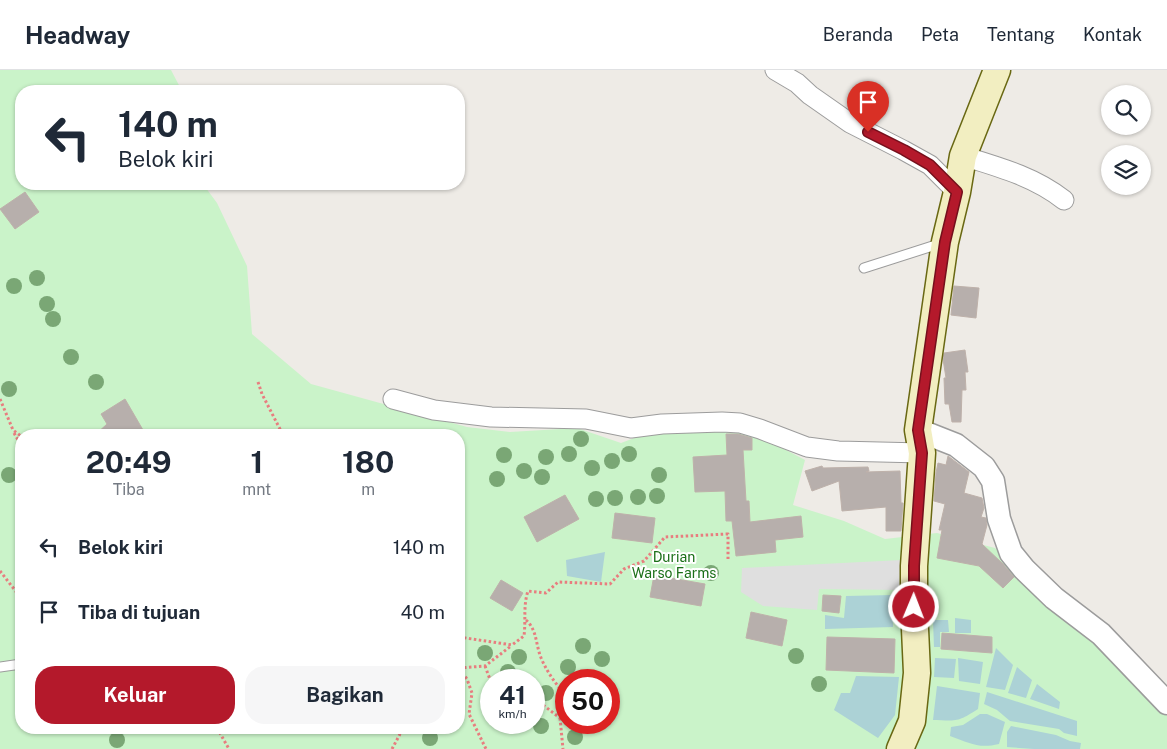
<!DOCTYPE html>
<html lang="id">
<style>
body{margin:0;font-family:"Public Sans",sans-serif;background:#f6f6f7;color:#1f2937;height:100vh;display:flex;flex-direction:column;font-size:19px;white-space:nowrap}
*{box-sizing:border-box;margin:0}
p{font-size:16px;color:#747a83}
.icon{flex:none;width:28px;height:28px;fill:none;stroke:currentColor;stroke-width:2;stroke-linecap:round;stroke-linejoin:round}
.map{position:relative;flex:1;overflow:hidden}
.details{position:absolute;left:15px;top:359px;width:450px;height:305px;display:flex;flex-direction:column;background:#fff;border-radius:20px;box-shadow:0 1px 4px #0004}
.details>*{flex:none}
.guide{position:absolute;left:15px;top:15px;width:450px;height:105px;border-radius:20px;box-shadow:0 1px 4px #0004;background:#fff;color:#1f2937;overflow:hidden}
.fabs{position:absolute;left:1101px;top:15px;display:grid;gap:10px}
.fabs a{display:grid;place-items:center;width:50px;height:50px;border-radius:50%;background:#fff;box-shadow:0 1px 4px #0004;font-size:25px}
.speed{position:absolute;left:480px;top:599px;display:flex;gap:10px;font-size:25px;font-weight:700;text-align:center}
.speed>*{display:grid;place-content:center;width:65px;height:65px;border-radius:50%;background:#fff;box-shadow:0 1px 4px #0004;line-height:1}
.speed small{font-size:12px;font-weight:400}
.speed .limit{border:8px solid #d22;background:#fff;color:#111}
.pin{position:absolute;display:grid;place-items:center;width:42px;height:42px;color:#fff;margin:-51px -21px;border-radius:50% 50% 50% 0;rotate:-45deg;box-shadow:0 0 5px #0007}
.pin .icon{rotate:45deg}
.me{position:absolute;width:55px;margin:-28px;rotate:1deg;stroke-linejoin:round;filter:drop-shadow(0 0 4px #0008)}
.turn{display:flex;align-items:center;gap:18px;height:105px;padding:0 20px;font-size:22px}
.turn .icon{width:65px;height:65px;stroke-width:2.5}
.turn b{display:block;font-size:35px;line-height:42px}
.eta{display:flex;justify-content:space-evenly;align-items:center;height:85px;text-align:center}
.eta b{font-size:30px;font-weight:700;line-height:35px}
.cta{display:flex;gap:10px;margin-top:auto;padding:10px 20px}
.cta a{flex:1;height:58px;border-radius:20px;background:#b4192b;color:#fff;font-size:20px;font-weight:700;line-height:58px;text-align:center}
.cta a+a{background:#f6f6f7;color:#1f2937}
ul{padding:0;list-style:none}
li{display:flex;align-items:center;gap:15px;height:65px;padding:0 20px}
li div{flex:1}
li b{display:block;font-size:19px}
li em{font-style:normal}
header{display:flex;align-items:center;gap:30px;box-sizing:border-box;height:70px;padding:0 25px;background:#fff;border-bottom:1px solid #e0e1e3}
header strong{font-size:24px}
nav{display:flex;gap:28px;margin-inline-start:auto;font-size:18px}
.map>svg:first-child{display:block}
.park{fill:#caf3c9;fill-rule:evenodd}
.parking{fill:#dfdfdf}
.water{fill:#acd2d6}
.building{fill:#b7afac;stroke:#beb1aa}
.lines{fill:none;stroke-linecap:round;stroke-linejoin:round}
.service-casing{stroke:#9c9c9c;stroke-width:11}
.minor-casing{stroke:#9c9c9c;stroke-width:21}
.tertiary-casing{stroke:#9c9c9c;stroke-width:25}
.secondary-casing{stroke:#696813;stroke-width:29}
.path{stroke:#e87d7f;stroke-width:3;stroke-dasharray:2.5 2.5;stroke-linecap:butt}
.service{stroke:#fff;stroke-width:9}
.minor{stroke:#fff;stroke-width:19}
.tertiary{stroke:#fff;stroke-width:22}
.secondary{stroke:#f2eec1;stroke-width:26}
.tree{fill:#7aa775}
.route-casing{stroke:#75101c;stroke-width:12}
.route{stroke:#b4192b;stroke-width:9}
.labels{text-anchor:middle;dominant-baseline:central;stroke-width:4;stroke-linejoin:round;paint-order:stroke}
.park-label{font-size:14px;fill:#1c7019;stroke:#fff}
</style>
<header>
<strong>Headway</strong>
<nav><a>Beranda</a><a>Peta</a><a>Tentang</a><a>Kontak</a></nav>
</header>
<div class="map">
<svg width="1167" height="679" viewBox="0 0 1167 679">
<rect width="100%" height="100%" fill="#eeebe6"/>
<!-- park -->
<path class="park" d="M0,0H171L182,21H21V114H203L217,133L247,196L252,264L311,314L467,357L510,362L577,358L621,373L658,359H716L756,364L805,390L793,435L844,451L885,469L937,463L995,478L1031,509L1143,618L1167,646V679H0ZM21,365H459V658H21ZM491,610H534V652H491ZM566,610H609V652H566Z"/>
<!-- parking -->
<path class="parking" d="M902,490L900,520L819,519L817,540L763,536L741,522L742,498Z"/>
<!-- water -->
<path class="water" d="M605,482L601,512L567,506L566,490Z
M892,525L893,557L825,559V545L844,548L846,526Z
M955,548L971,550V563H955Z
M933,550H948L949,562H940V577H934Z
M996,578L1013,595L1005,620L986,617Z
M935,588L956,589L954,608L934,607Z
M958,588L983,592L980,614L959,611Z
M1017,597L1032,610L1026,628L1008,623Z
M856,606L899,607L895,645L878,668L834,640L841,623H850Z
M1037,614L1060,632L1059,639L1030,629Z
M937,616L980,623L978,639C958,652 957,651 933,650Z
M987,622L1077,651V666L1064,663L1059,659L1010,651L997,640L984,634Z
M980,644H987L1005,652L999,674C978,679 970,673 950,666L951,657L963,655Z
M1011,656L1056,665L1070,671L1081,673L1080,679H1034L1007,677V662Z"/>
<!-- building -->
<path class="building" d="M25,122L39,142L15,159L0,139Z
M954,216L979,218L976,248L951,245Z
M965,280L968,302H965L966,320H962L961,352H952L949,334H945L944,308H946L943,289L944,283Z
M125,329L143,360L134,365H95L107,354L101,344Z
M726,364H738L752,368V380H743L746,431H749L750,452L801,446L803,467L775,470L776,482L736,486L732,451H726L725,421L695,422L693,387L727,385Z
M948,386L969,402L964,423L982,428L984,438L981,447L986,448L987,455L982,474L1003,494L1014,507L1003,518L979,496L937,488L942,460H939L945,434L934,431L936,403L938,393L946,395Z
M822,396L823,398L868,397L869,401L866,402L900,401L901,433H903L901,461H886V437L842,441L839,411L812,421L805,401Z
M565,425L579,449L537,472L524,447Z
M615,443L655,448L652,473L612,468Z
M654,505L705,514L701,536L650,527Z
M501,510L523,523L512,541L490,528Z
M823,525L841,526L839,543L822,541Z
M751,542L787,550L782,576L746,568Z
M942,563L992,567V583L941,579Z
M827,567L895,569L894,603L826,600Z"/>
<g class="lines">
<!-- service casing -->
<g class="service-casing">
<path id="service" d="M864,198L942,173
M0,597L21,594"/>
</g>
<!-- minor casing -->
<g class="minor-casing">
<path id="minor" d="M775,0L797,13L810,25L850,53L903,80L930,95L957,122
M963,86C999,97 1035,107 1064,130
M393,329L434,340L491,347L586,349L631,358L662,354L722,352L740,353L760,359L807,377L838,381L922,383"/>
</g>
<!-- tertiary casing -->
<g class="tertiary-casing">
<path id="tertiary" d="M918,360L956,375L984,397L993,411L999,449L1011,483L1024,499L1054,528L1101,564L1167,633"/>
</g>
<!-- secondary casing -->
<g class="secondary-casing">
<path id="secondary" d="M900,679L912,651L917,603L914,537V496L922,383L918,360L945,172L957,122L963,86L997,0"/>
</g>
<!-- path -->
<path class="path" d="M258,312L262,324L283,365
M0,329L13,360L21,366
M14,363L21,375
M0,501L21,528
M526,550C538,561 535,575 542,590C548,604 557,615 566,626
M459,567L512,575L524,566C526,550 523,536 528,521L546,523L558,512L610,514L624,499L644,491L665,467L728,464V489
M485,596L491,612L490,626
M459,598L485,596L511,576
M459,599L467,609L472,623L469,644L486,679
M534,631L543,635L560,648L566,646
M560,648L563,679
M217,658L229,679
M48,659L63,658
M392,679L400,664L406,658"/>
<!-- service -->
<use href="#service" class="service"/>
<!-- minor -->
<use href="#minor" class="minor"/>
<!-- tertiary -->
<use href="#tertiary" class="tertiary"/>
<!-- secondary -->
<use href="#secondary" class="secondary"/>
</g>
<!-- trees -->
<g class="tree">
<circle cx="37" cy="208" r="8"/>
<circle cx="14" cy="216" r="8"/>
<circle cx="47" cy="234" r="8"/>
<circle cx="53" cy="249" r="8"/>
<circle cx="71" cy="287" r="8"/>
<circle cx="96" cy="312" r="8"/>
<circle cx="9" cy="319" r="8"/>
<circle cx="581" cy="369" r="8"/>
<circle cx="569" cy="384" r="8"/>
<circle cx="629" cy="384" r="8"/>
<circle cx="504" cy="385" r="8"/>
<circle cx="546" cy="387" r="8"/>
<circle cx="612" cy="391" r="8"/>
<circle cx="592" cy="398" r="8"/>
<circle cx="524" cy="401" r="8"/>
<circle cx="9" cy="405" r="8"/>
<circle cx="659" cy="405" r="8"/>
<circle cx="542" cy="407" r="8"/>
<circle cx="497" cy="409" r="8"/>
<circle cx="657" cy="426" r="8"/>
<circle cx="638" cy="427" r="8"/>
<circle cx="615" cy="428" r="8"/>
<circle cx="596" cy="429" r="8"/>
<circle cx="711" cy="503" r="8"/>
<circle cx="583" cy="576" r="8"/>
<circle cx="485" cy="583" r="8"/>
<circle cx="796" cy="586" r="8"/>
<circle cx="519" cy="587" r="8"/>
<circle cx="602" cy="589" r="8"/>
<circle cx="568" cy="597" r="8"/>
<circle cx="508" cy="602" r="8"/>
<circle cx="819" cy="614" r="8"/>
<circle cx="546" cy="623" r="8"/>
<circle cx="541" cy="656" r="8"/>
<circle cx="575" cy="667" r="8"/>
<circle cx="430" cy="668" r="8"/>
<circle cx="117" cy="670" r="8"/>
</g>
<g class="lines">
<!-- route casing -->
<g class="route-casing">
<path id="route" d="M868,62L904,80L930,95L957,122L945,172L918,360L922,383L914,496V537"/>
</g>
<!-- route -->
<use href="#route" class="route"/>
</g>
<g class="labels">
<!-- park labels -->
<g class="park-label">
<text x="674" y="487">Durian<tspan x="674" dy="16">Warso Farms</tspan></text>
</g>
</g>
</svg>
<div class="fabs">
<a><svg class="icon" aria-label="search" viewBox="0 0 24 24"><circle cx="10" cy="10" r="6"/><path d="M15 15l6 6"/></svg></a>
<a><svg class="icon" aria-label="layers" viewBox="0 0 24 24"><path d="M12 4l9 5-9 5-9-5zM3 14l9 5 9-5"/></svg></a>
</div>
<div class="speed"><div>41<small>km/h</small></div><div class="limit">50</div></div>
<div class="pin" style="left:868px;top:62px;background:#d93025"><svg class="icon" aria-label="arrive" viewBox="0 0 24 24"><path d="M6 21V4h12l-3 4 3 4H6"/></svg></div>
<svg class="me" style="left:914px;top:537px" viewBox="-20 -20 40 40"><circle r="17" fill="#b4192b" stroke="#fff" stroke-width="3"/><path d="M0-11L8 9 0 5-8 9z" fill="#fff"/></svg>
<div class="guide">
<div class="turn"><svg class="icon" aria-label="left" viewBox="0 0 24 24"><path d="M17 20v-9H6M10 6l-5 5 5 5"/></svg><div><b>140 m</b>Belok kiri</div></div>
</div>
<section class="details">
<div class="eta">
<div><b>20:49</b><p>Tiba</p></div>
<div><b>1</b><p>mnt</p></div>
<div><b>180</b><p>m</p></div>
</div>
<ul>
<li><svg class="icon" aria-label="left" viewBox="0 0 24 24"><path d="M17 20v-9H6M10 6l-5 5 5 5"/></svg><div><b>Belok kiri</b></div><em>140 m</em></li>
<li><svg class="icon" aria-label="arrive" viewBox="0 0 24 24"><path d="M6 21V4h12l-3 4 3 4H6"/></svg><div><b>Tiba di tujuan</b></div><em>40 m</em></li>
</ul>
<div class="cta"><a>Keluar</a><a>Bagikan</a></div>
</section>
</div>
